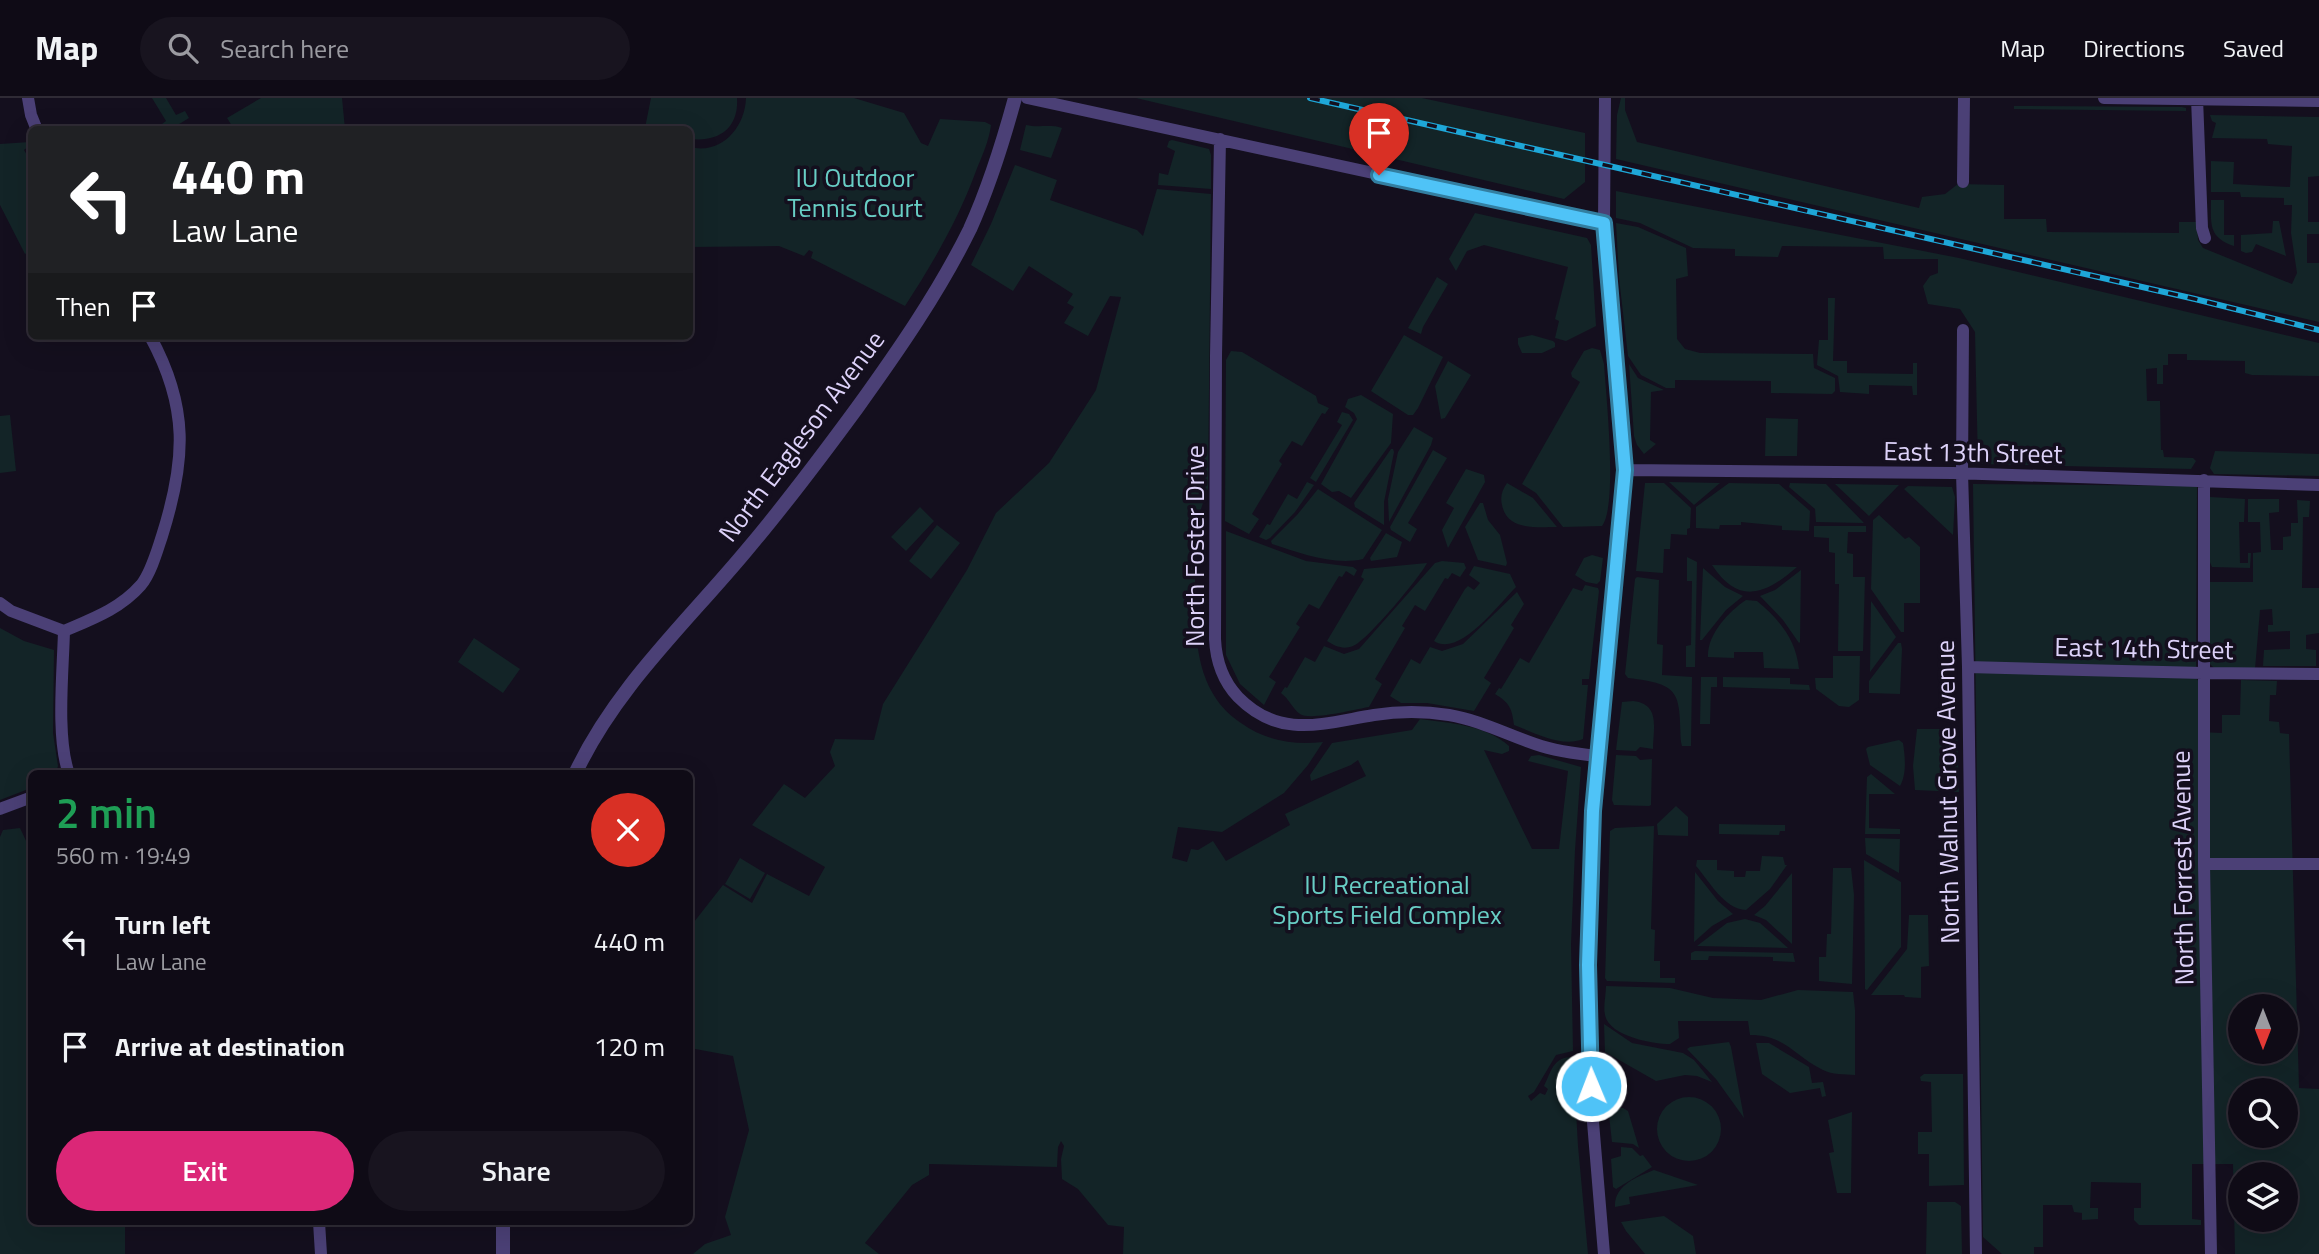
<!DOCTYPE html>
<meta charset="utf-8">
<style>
body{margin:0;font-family:"Titillium Web",sans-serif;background:#18141f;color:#f1f3f6;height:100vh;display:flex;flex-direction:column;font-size:26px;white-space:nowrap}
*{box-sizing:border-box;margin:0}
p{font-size:23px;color:#9b9ba1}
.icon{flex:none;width:38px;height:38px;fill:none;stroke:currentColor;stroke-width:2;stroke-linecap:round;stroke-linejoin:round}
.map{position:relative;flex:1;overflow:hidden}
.sheet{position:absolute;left:28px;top:672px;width:665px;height:455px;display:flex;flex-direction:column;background:#0f0b16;border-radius:10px;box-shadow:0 7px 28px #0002,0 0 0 2px #2f2b35}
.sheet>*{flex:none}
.hud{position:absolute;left:28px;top:28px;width:665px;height:214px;border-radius:10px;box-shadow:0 7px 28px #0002,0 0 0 2px #2f2b35;background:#202124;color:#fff;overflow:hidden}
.needle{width:46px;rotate:180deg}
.fabs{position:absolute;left:2228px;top:896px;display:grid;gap:14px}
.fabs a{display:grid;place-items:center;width:70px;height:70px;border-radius:50%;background:#0f0b16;box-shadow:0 7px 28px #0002,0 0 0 2px #2f2b35;font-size:35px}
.pin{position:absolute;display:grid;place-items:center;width:60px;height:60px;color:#fff;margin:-72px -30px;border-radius:50% 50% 50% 0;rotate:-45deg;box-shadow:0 0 7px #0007}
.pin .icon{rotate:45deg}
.me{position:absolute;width:77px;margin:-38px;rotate:359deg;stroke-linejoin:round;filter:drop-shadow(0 0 5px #0008)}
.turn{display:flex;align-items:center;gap:24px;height:147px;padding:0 28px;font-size:32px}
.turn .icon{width:91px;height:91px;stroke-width:2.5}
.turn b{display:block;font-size:49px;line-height:60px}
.then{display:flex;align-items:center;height:66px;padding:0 28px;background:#0003;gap:14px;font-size:26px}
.round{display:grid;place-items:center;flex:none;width:74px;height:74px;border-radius:37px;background:#18141f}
.head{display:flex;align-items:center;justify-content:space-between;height:119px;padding:0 28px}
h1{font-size:42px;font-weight:600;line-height:52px;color:#1e9e55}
.button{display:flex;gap:14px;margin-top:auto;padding:14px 28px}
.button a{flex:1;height:80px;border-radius:42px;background:#db2777;color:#fff;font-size:28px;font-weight:600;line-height:80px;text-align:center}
.button a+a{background:#18141f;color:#f1f3f6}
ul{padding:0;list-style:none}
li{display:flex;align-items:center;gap:21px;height:105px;padding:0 28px}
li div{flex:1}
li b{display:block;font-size:26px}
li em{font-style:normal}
header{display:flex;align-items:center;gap:42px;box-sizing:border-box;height:98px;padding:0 35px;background:#0f0b16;border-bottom:2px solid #2f2b35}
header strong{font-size:33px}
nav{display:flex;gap:38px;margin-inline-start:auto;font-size:24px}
.search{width:490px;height:63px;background:#18141f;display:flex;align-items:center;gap:18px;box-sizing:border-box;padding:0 24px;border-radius:38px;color:#9b9ba1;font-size:26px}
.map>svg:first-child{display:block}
.green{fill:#132427;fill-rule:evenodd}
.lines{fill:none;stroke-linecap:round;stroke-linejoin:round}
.minor{stroke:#4b4076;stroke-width:12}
.tertiary{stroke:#4b4076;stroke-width:14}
.rail-casing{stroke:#1ea7d8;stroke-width:6}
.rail{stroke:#140f1e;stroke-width:3.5;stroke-dasharray:10;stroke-linecap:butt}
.route-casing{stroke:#337fa1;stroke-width:18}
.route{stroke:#4fc3f7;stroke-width:12}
.labels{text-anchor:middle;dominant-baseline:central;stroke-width:7;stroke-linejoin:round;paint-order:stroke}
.park-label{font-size:26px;fill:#68cec5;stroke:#140f1e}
.street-label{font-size:26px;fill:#ddd2f9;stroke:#140f1e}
</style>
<header>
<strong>Map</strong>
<div class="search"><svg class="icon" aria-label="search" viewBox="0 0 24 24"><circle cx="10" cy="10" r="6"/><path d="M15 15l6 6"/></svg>Search here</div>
<nav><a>Map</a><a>Directions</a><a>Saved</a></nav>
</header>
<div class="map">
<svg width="2319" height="1156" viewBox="0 0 2319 1156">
<rect width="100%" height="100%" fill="#140f1e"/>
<!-- green -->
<path class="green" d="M152,0H166L176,17L185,13L189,20L171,31H159L158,29L166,23Z
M261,0H342L345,31H234L227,20Z
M651,0H737C739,30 719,44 691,41L690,32L645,30Z
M746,0H854L904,15L921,45L928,48L940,21L985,24L991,27C989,43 982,58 976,73C958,122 933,165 905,208L811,160L813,154L809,152L804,158L779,148L690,149V49C721,57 745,30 746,0Z
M1136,0H1422L1585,35V84L1564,101Z
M1621,0H1625V12L1637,44L1919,110L1922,99L1945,96L1958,86L2004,87V121H2046L2047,134L2179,135V124H2197L2198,142L2203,150L2292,186L2297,175L2291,135L2292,107H2284V100L2241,99L2240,94H2211V63L2234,64L2233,86L2290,89L2292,48L2268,46L2267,41L2212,40L2216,25L2212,23L2210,17L2319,19V78L2308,79V124H2319V136H2307V165H2319V224L1616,61L1617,17Z
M2014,8L2182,9L2186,10V13L2014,11Z
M1026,27C1038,30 1051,26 1062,30L1051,60L1020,52Z
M1172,42L1209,51L1211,57V91L1158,87L1159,75L1168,77L1175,53L1167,49L1169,43Z
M30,44L29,48L24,52L31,64L32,152L25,156L0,107V46Z
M1015,67L1057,82L1050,102L1137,132L1143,138L1157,91L1211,96L1208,390L1199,417H1195C1195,443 1195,468 1195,493C1195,542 1196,595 1241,625C1266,643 1293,647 1323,644L1308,667L1284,695L1222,734L1178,729L1172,760L1187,764L1191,751L1198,752L1213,743L1226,763L1290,727L1285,716L1366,678L1358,662L1351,667L1311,683L1310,677L1332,645L1412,632L1420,621C1449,625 1486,627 1509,648V653L1502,656L1484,652L1532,751H1559L1568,673L1528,663L1531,658L1539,657L1581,669L1575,752L1571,846L1573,953L1556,957L1534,994L1528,998L1531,1003L1540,995L1545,997L1548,991L1544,988C1552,972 1553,959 1573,959L1578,1048L1588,1156H1123L1124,1129L1108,1127L1078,1091L1062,1081L1061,1061L1064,1048L1061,1043L1058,1049L1057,1069L929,1066V1077L912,1087L865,1145L879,1156H693L705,1146L731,1137L725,1119L749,1032L733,958L690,950V839L692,840L694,824L723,787L752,805L767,776L809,798L825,769L752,727L784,686L805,700L835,668L830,654L835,641L874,642L883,606L967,472L996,415L1049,365L1096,292L1121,199L1110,198L1088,238L1064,225L1074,209L1067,205L1073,196L1029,168L1013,193L971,167L991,126Z
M1616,93L1959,160L2319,245V278L2252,277L2245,275V263L2187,262V256H2168V267H2163V286H2157V270L2146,271L2147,303H2160L2161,352H2163L2164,359L2193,360L2196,363L2191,371L1978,366L1975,234L1960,211L1928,206L1923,188L1930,178L1938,175V161H1884L1883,149L1782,148L1778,159L1735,158V151L1693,150L1640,125L1616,120Z
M2211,102H2224V137H2234V148C2208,139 2211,126 2211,102Z
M1475,115L1587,140L1591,147L1596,228L1566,243L1555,240L1559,223L1555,221L1568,169L1484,147L1467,153L1456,173L1449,161Z
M2273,123H2279L2286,158L2256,146L2252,154L2246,155L2241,153V137L2272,135Z
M1616,125L1638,129L1686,150L1688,178L1676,181L1677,241L1685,251L1700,255L1813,256L1814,270L1835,280V293L1832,296L1771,295V283L1675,282V290H1666L1641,277L1628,258L1619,180Z
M1437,179L1448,186L1423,229L1421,236L1408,230Z
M1828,200H1835L1833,263H1847V275L1913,276V265H1917V297H1913L1912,288L1869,287V296L1840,294L1838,278L1817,267L1819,242H1828Z
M1404,237L1443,259L1418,310L1413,317H1408L1371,293Z
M1532,237L1553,243L1555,245V249L1542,255H1522L1518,246V240Z
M1592,250L1600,252L1604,266C1606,297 1618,407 1602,428L1563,429L1536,395L1522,386L1580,284L1572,279L1571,275L1584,253Z
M1231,253L1242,254L1316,298L1318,305L1329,310L1325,316L1322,315L1302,348L1292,343L1279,363L1282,366L1252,416L1259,421L1249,436L1225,423L1226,262Z
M1448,263L1471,277L1445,320L1441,321L1435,288Z
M1629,266L1638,280L1664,292L1651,294L1650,342L1656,346L1644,356L1637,347L1634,338Z
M1361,297L1393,316L1391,345L1351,400L1339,393L1332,394L1321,386L1357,321L1354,315L1345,309L1348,301Z
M1342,314L1349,316L1353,322L1316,384L1310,380L1342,327L1337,324Z
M10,317L16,373L0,375V318Z
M1766,320L1798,321L1797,358H1765Z
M1414,329L1433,340L1431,347L1389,424L1388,401L1398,354Z
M1391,351H1393L1394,354L1384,404V427L1355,409L1354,405Z
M1433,352L1447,360L1408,425L1417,431L1410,444L1391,432L1390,429Z
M2215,353L2319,356V378L2214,376L2210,370Z
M1466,371L1484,377L1485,384L1448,450L1442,432L1454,410L1446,405Z
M1307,384L1314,387L1295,414L1270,440L1266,442L1259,439L1267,426L1270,427L1288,396L1297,401Z
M1669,384L1720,385L1694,407Z
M1507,385L1533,400L1557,429C1537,429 1507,433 1502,407C1500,399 1502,392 1507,385Z
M1645,385H1664L1691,410L1690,430L1687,431V437L1671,436L1670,451H1664L1663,475L1636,473Z
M1729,385L1779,386L1810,413L1809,433L1782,432V428L1741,424V427H1720L1719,431L1696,430V409Z
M1790,385L1826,386L1864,425L1816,424L1815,411L1789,389Z
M1835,386L1898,387H1899L1869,418Z
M1973,386L2197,388L2196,580L2199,584L2200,634L2222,635V617H2240L2241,582L2277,583L2276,597H2270L2269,623L2279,624L2280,635L2289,636L2299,990L2319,991V1156H2235L2233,1066H2192V1121L2201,1122V1127H2139L2134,1122V1110H2141V1085L2091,1084L2090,1110H2098V1121L2082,1122V1115L2074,1114L2072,1107H2043V1149H2034V1156H2002L1983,1139ZM2240,908H2286V954H2240ZM2240,992H2286V1038H2240ZM2240,1076H2286V1122H2240Z
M1908,388L1952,389L1955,399L1953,437L1904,391Z
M1318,391L1382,432L1363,461C1334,468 1300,455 1272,446L1271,443L1297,417Z
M2210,399L2245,401L2244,424H2239L2240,465H2248V455H2251L2250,470L2212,469L2209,462Z
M2248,401H2279V414L2269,415L2271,452H2283V439L2291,438V425H2298L2297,402L2310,403L2309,419H2303L2302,490H2319V535L2306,537V551L2316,552V568H2263L2264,552L2290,551V533L2268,534V527H2273L2272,511L2260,512L2255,571L2214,570L2210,566V484H2253V455L2261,454L2260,424H2248Z
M1480,405H1483L1488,422L1500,437L1507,465L1506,468L1478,462L1465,429Z
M920,409L934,423L906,453L891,439Z
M1879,417L1905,441L1909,439L1920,449V505H1904V534H1901L1871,491L1873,422Z
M937,427L960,445L931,481L909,463Z
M1814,428H1866V434H1848L1847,455L1853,456V479H1865L1863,553H1838L1839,486H1835V455L1829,454V440L1814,439Z
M1226,433L1306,463L1353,469L1357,472L1354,478L1346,473L1342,479L1339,478L1319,511L1309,506L1296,526L1300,529L1269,579L1276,584L1264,607L1240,586L1226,557Z
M1386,435L1402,444L1397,459L1371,463L1370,460Z
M1592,457L1603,460L1600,483L1597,486L1586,484L1575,477L1584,460Z
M1687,459L1697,464L1695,569H1686V548L1691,547L1692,483H1687Z
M1442,463L1464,465L1466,470L1460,479L1452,475L1448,481L1445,480L1425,513L1415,507L1402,528L1405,530L1375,581L1382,586L1369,609C1357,611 1310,623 1300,616C1293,611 1289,601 1281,595L1285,589L1287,590L1305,559L1315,564L1324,548L1344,556L1359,551L1435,465Z
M1427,465C1420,479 1367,543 1353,548C1343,552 1335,548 1327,543L1364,481L1361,479L1364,471Z
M1712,467L1797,469C1766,496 1739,508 1712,467Z
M1474,468L1510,476L1516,489C1499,506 1459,560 1434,543L1465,491L1468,488L1474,492L1480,485L1469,477Z
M1703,470L1725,489L1743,498L1726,512L1702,542H1700Z
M1801,472L1800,544L1799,545L1783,522L1760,498L1775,492Z
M1637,479L1659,482L1657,546L1663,547L1662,577L1692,579L1691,648H1682L1681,644C1679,595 1682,586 1628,580L1625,576L1635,481Z
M1585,487L1598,490L1599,493L1589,581H1582V587H1588L1583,641C1561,650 1534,634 1514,627C1512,611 1510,605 1495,596L1499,590L1501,591L1520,560L1529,565L1573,490L1582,493Z
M1517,494L1524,506L1511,527L1514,530L1484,580L1491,585L1474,613L1427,605H1401L1390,598L1411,561L1420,566L1430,549L1442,553L1463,546Z
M1746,502L1757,503C1780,522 1796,542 1799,571L1764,570L1763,554H1734V560L1708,559C1707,537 1728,514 1746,502Z
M1871,503L1896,539L1870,574Z
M0,530L24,543L54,552L53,635L58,668L56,675L32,676L31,690L0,702Z
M474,540L520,571L503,595L458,564Z
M1898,545H1901L1902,551L1900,596L1869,595V583Z
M1833,558H1860L1859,602L1849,609L1839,608L1816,591L1815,580H1833Z
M1701,579H1717V589H1711L1710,626H1700Z
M1723,579L1790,580V586L1809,587L1810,592L1723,589Z
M1633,603C1661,606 1653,631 1653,651L1640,649L1636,653L1616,652L1622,604Z
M1917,631H1957L1959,694L1915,692L1913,668Z
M1899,642L1903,645C1905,658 1907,676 1900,688L1870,667L1866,651L1868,649Z
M1616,657L1636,658L1640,662L1652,661L1651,707L1649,708L1614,707L1612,702Z
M1871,676L1895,696H1869V730L1900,731V736H1865L1867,679Z
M1676,708L1688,719V738L1658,737L1657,726Z
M1719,726L1785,727V733H1780L1779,737L1719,736Z
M1654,728L1651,831L1655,832L1654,863H1660V880H1675V885L1607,883L1605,880L1610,733L1615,730Z
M20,730L28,747L31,842L32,1124H125V1156H0V739L3,732Z
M1865,740L1900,741L1899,775L1866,756Z
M1762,758L1783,759L1785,767H1787L1770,791L1746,812C1724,811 1710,784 1696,768L1697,762H1717V772L1734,773V779H1745L1746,773H1760Z
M740,760L765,775L750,801L725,786Z
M1864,762L1901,784V849L1867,892L1865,891Z
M1833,770H1851L1854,797L1852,886L1819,883V859H1826L1827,836H1831Z
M1695,774L1718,803L1733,816L1712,828L1694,844Z
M1792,775V846L1766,822L1754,817L1765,808Z
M1909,817H1928L1929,868L1921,869V900L1905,899L1904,897H1871L1907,851Z
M1745,821L1760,825L1788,850L1697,848L1727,825Z
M1695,853L1793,855L1795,864L1773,863V859L1709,858L1708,862H1691V855Z
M1606,888L1670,890L1713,900L1761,902L1798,892L1853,894L1855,912V977C1845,976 1832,977 1823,972C1794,958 1786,937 1750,937L1748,923H1678L1679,940L1670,946C1652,946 1609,938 1605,917C1603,909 1606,897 1606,888Z
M1604,926L1632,945L1683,955L1694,962L1712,984L1697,978L1685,977L1656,983L1605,954Z
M1729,944L1731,949L1744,1020L1716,981L1687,951L1690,949Z
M1756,945H1769L1809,969L1812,985L1823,984L1826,998L1822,999L1820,990L1790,995L1762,976Z
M1924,976H1963L1964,1087L1929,1088V1056H1918V1034H1932L1931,984L1921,983L1920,979Z
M1657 1031a32 32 0 1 1 64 0a32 32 0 1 1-64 0Z
M1615,1010H1623L1628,1013L1639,1050L1633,1046L1612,1044L1609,1017Z
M1852,1014L1851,1095H1837L1829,1055L1834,1054L1828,1022Z
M1621,1049L1632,1050L1640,1058L1643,1057L1652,1069L1616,1091L1613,1089L1611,1061L1621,1058Z
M1654,1072L1698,1087L1629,1099L1630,1106L1615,1109C1614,1087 1637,1079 1654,1072Z
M1927,1104H1955L1961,1108L1962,1156H1926Z
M1664,1118L1693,1138L1696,1156H1645L1626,1133L1621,1124Z"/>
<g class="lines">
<!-- minor -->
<path class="minor" d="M28,0L31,17L37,32
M1027,0L1604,125
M2104,0L2319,3
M2197,0L2202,130L2205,140
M1220,41L1216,258L1215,541C1216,563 1223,583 1238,599C1280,642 1324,625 1374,617C1399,613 1424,613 1449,617C1479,622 1506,636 1535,646C1555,653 1577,656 1598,658
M1963,84L1964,0
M1963,232L1962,375L1968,569L1976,1156
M1625,372L1953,375L2319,387
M2204,382V766L2211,1156
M0,505L11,513L64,533
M1968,569L2203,575L2319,576
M69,676C56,640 63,573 64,533C92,521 120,511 141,487C151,475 157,453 162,438C186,362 189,309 150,238
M0,711L32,699
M2204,766H2319
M319,1124L321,1156
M1604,1156L1590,988L1588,867L1590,761L1603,588L1625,372L1604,125L1605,0"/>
<!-- tertiary -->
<path class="tertiary" d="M575,676C615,590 686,525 746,453C785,407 821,359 857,310C898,253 939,194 970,131C989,89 1003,44 1015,0
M503,1124V1156"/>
<!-- rail casing -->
<g class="rail-casing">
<path id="rail" d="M1310,0L2195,201L2319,232"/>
</g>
<!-- rail -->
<use href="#rail" class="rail"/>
</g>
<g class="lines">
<!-- route casing -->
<g class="route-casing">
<path id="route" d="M1379,77L1604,125L1625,372L1593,713L1588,867L1591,988"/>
</g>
<!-- route -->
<use href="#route" class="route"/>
</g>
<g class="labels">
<!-- park labels -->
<g class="park-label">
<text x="855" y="79">IU Outdoor<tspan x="855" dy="30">Tennis Court</tspan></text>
<text x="1387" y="786">IU Recreational<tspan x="1387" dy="30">Sports Field Complex</tspan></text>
</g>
<!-- street labels -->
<g class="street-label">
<text transform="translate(801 338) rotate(-53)">North Eagleson Avenue</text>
<text transform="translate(1973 354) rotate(1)">East 13th Street</text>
<text transform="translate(1194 448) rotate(-90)">North Foster Drive</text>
<text transform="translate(2144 550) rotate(1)">East 14th Street</text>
<text transform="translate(1947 694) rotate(-91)">North Walnut Grove Avenue</text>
<text transform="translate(2182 770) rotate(-91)">North Forrest Avenue</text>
</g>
</g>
</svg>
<div class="fabs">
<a><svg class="needle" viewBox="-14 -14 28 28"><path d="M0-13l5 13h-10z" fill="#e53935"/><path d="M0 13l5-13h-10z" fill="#9b9ba1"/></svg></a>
<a><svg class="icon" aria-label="search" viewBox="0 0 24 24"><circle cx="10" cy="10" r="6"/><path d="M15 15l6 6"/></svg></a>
<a><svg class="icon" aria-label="layers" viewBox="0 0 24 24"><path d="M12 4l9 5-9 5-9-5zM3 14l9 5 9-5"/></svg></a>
</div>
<div class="pin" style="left:1379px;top:77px;background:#d93025"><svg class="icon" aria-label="arrive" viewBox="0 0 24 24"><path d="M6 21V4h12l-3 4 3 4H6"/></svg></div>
<svg class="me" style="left:1591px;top:988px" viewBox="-20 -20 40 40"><circle r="17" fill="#4fc3f7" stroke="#fff" stroke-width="3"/><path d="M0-11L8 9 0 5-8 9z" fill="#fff"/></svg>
<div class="hud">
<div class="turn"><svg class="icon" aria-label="left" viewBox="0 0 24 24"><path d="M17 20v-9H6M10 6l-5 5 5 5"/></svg><div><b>440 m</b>Law Lane</div></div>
<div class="then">Then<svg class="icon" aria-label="arrive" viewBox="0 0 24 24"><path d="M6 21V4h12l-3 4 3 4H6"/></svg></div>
</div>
<section class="sheet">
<div class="head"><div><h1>2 min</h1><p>560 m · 19:49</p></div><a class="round" style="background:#d93025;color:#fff"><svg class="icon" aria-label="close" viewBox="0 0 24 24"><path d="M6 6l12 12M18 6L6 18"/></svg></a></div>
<ul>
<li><svg class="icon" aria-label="left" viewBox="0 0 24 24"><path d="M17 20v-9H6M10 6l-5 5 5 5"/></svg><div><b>Turn left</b><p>Law Lane</p></div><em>440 m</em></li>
<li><svg class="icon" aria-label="arrive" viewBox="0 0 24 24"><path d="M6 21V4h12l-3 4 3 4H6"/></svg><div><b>Arrive at destination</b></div><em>120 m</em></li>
</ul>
<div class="button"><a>Exit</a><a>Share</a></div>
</section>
</div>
